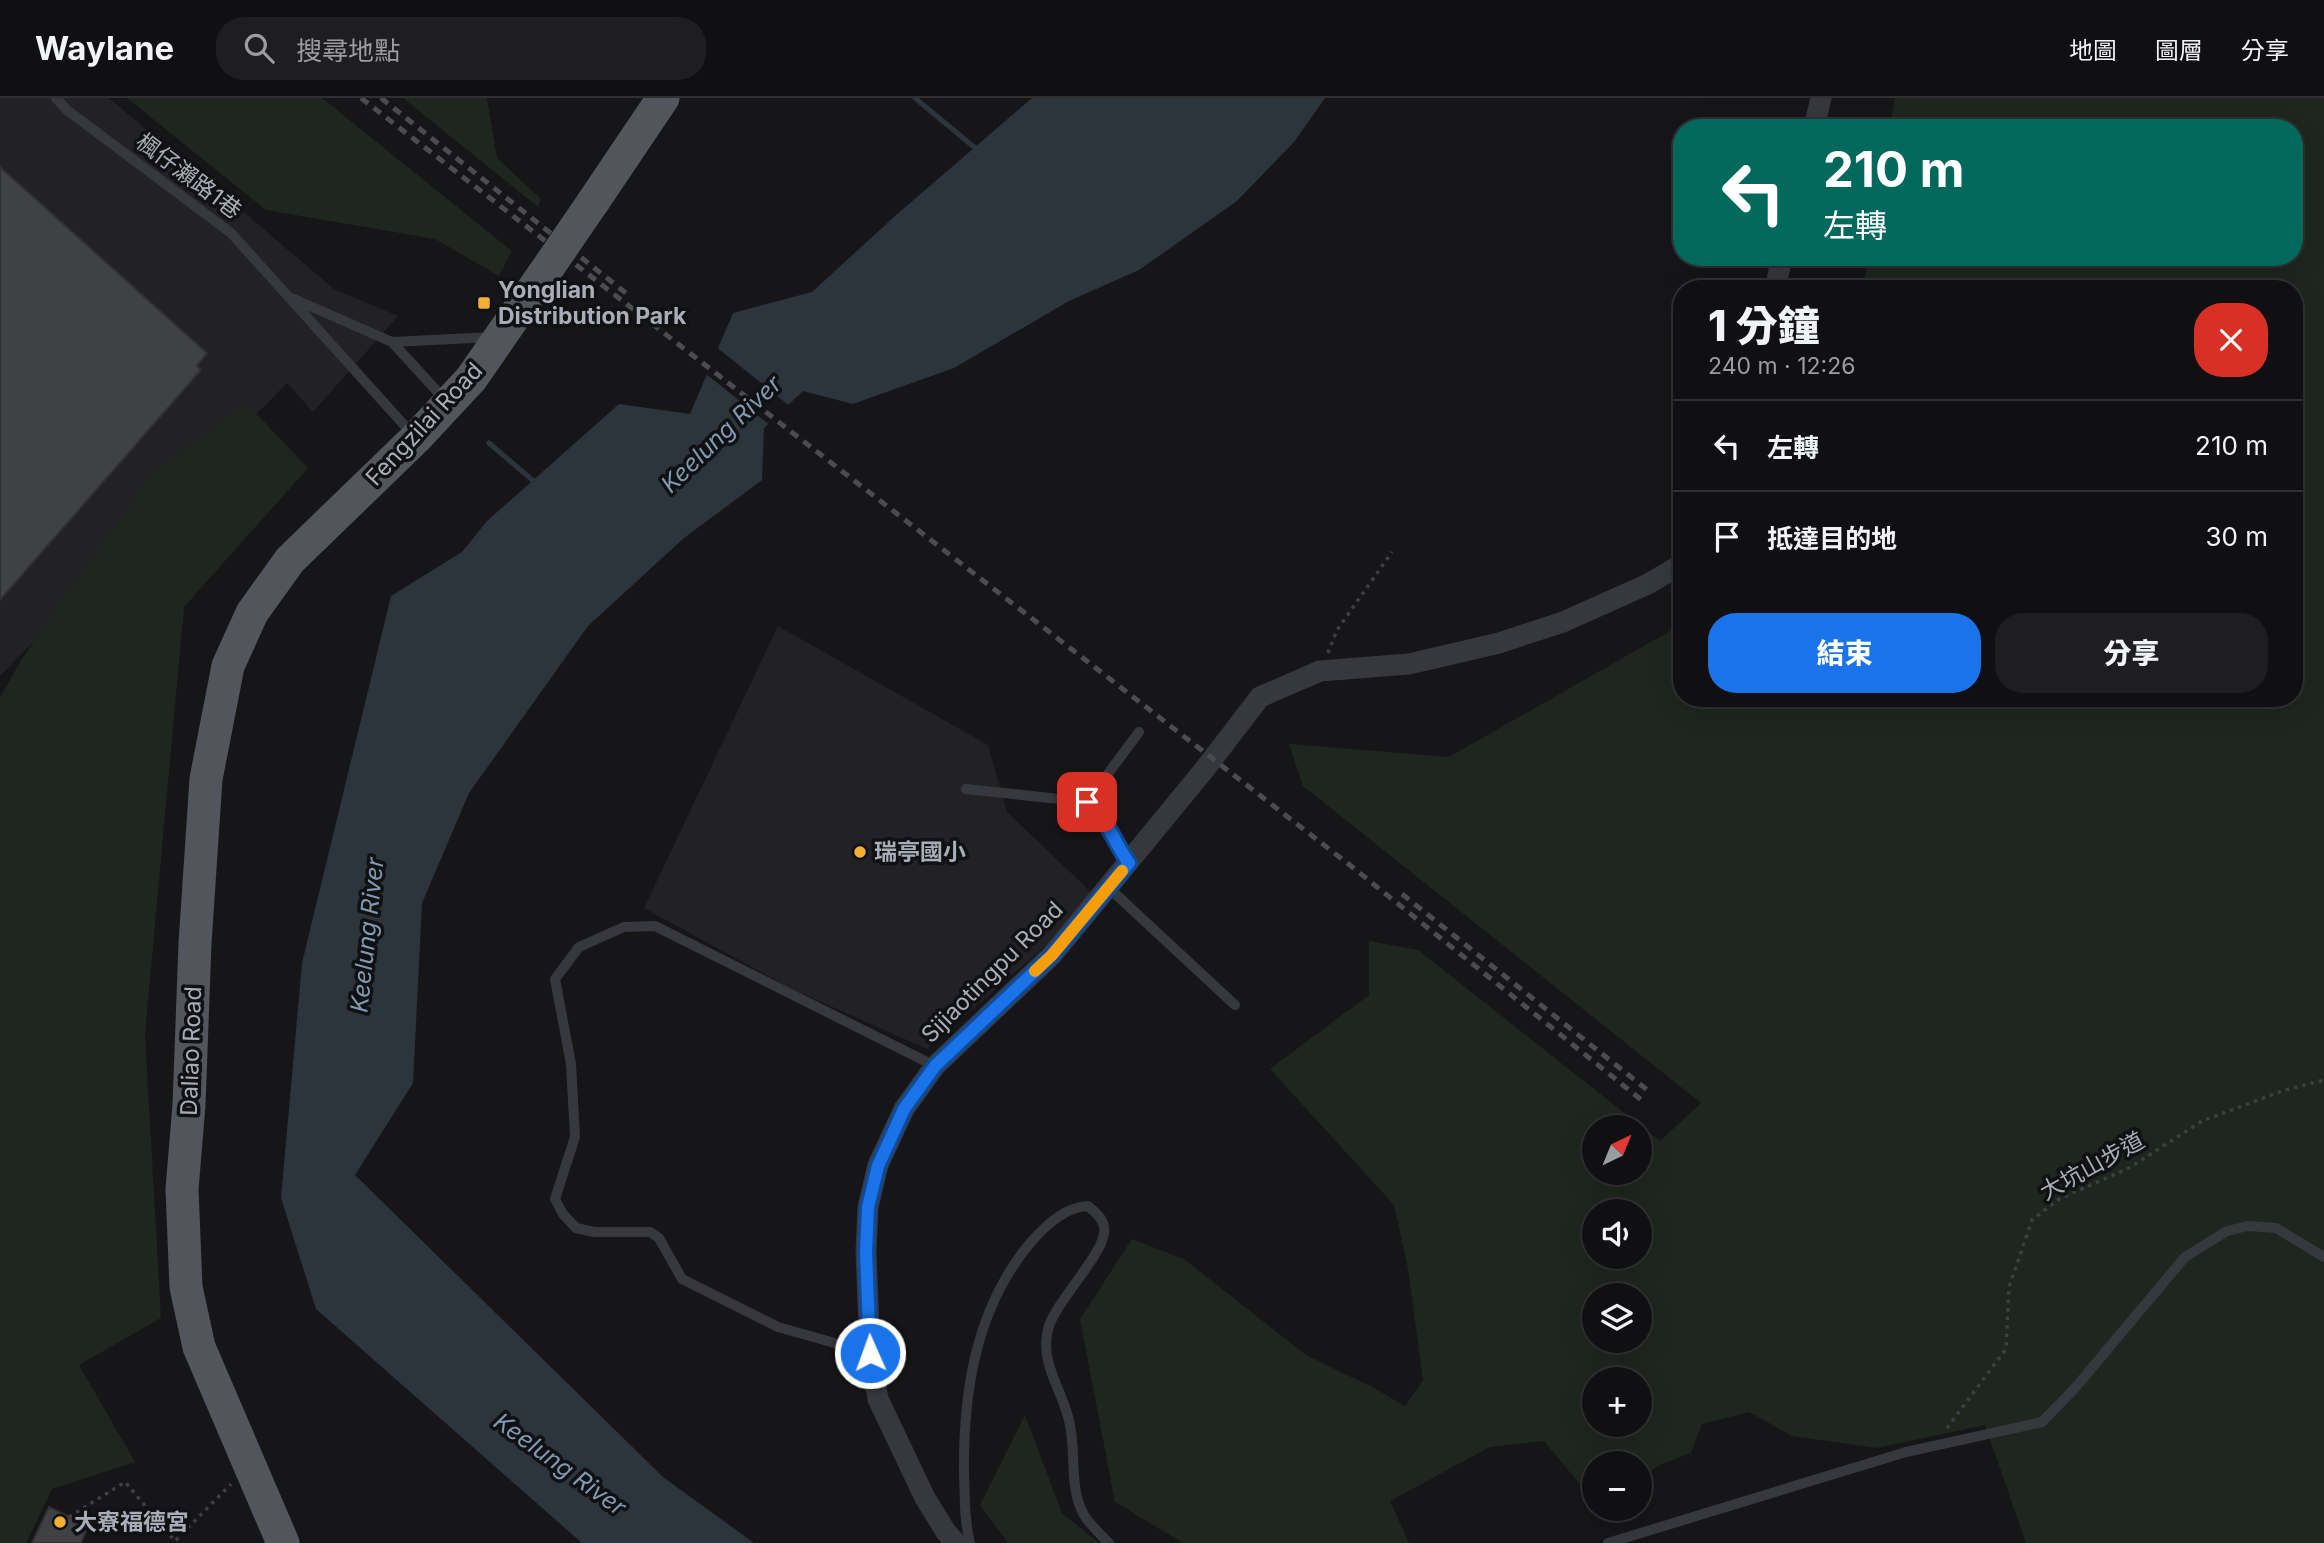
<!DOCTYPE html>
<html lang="zh-TW">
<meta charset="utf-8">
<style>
body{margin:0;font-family:Inter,"Noto Sans TC",sans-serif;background:#1e1e20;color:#f1f3f6;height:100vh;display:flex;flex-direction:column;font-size:26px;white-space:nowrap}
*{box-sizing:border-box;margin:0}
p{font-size:23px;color:#9c9d9f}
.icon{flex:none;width:38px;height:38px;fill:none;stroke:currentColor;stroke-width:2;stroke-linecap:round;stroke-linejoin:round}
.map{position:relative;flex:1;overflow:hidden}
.side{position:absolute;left:1673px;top:182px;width:630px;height:427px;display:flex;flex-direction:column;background:#101012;border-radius:28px;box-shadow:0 7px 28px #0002,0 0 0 2px #303032}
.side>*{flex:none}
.top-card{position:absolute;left:1673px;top:21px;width:630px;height:147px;border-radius:28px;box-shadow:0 7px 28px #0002,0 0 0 2px #303032;background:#00695c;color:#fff;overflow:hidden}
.needle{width:46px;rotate:43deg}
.tools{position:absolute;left:1582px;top:1017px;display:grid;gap:14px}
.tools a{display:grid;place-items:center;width:70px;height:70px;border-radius:50%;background:#101012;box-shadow:0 7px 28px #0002,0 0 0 2px #303032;font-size:35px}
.pin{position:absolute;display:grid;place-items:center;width:60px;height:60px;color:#fff;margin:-30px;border-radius:14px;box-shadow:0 4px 10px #0006}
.me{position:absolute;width:77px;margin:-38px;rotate:358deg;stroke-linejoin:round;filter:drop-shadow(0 0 5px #0008)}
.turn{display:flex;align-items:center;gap:24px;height:147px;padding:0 35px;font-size:32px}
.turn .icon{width:91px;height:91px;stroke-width:2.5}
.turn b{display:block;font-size:49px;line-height:60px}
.round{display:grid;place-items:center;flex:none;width:74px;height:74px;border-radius:28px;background:#1e1e20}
.headline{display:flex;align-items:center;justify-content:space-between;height:119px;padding:0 35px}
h1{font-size:42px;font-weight:800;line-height:52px}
.primary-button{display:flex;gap:14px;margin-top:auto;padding:14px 35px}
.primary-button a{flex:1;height:80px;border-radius:28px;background:#1a73e8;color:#fff;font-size:28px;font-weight:800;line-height:80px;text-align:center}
.primary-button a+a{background:#1e1e20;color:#f1f3f6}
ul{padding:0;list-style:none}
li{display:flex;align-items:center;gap:21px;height:91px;padding:0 35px;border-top:2px solid #303032}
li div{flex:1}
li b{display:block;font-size:26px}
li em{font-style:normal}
header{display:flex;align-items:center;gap:42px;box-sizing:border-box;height:98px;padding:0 35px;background:#101012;border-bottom:2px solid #303032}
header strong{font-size:33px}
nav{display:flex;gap:38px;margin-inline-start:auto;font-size:24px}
.search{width:490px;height:63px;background:#1e1e20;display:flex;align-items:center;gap:18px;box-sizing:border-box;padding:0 24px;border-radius:28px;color:#9c9d9f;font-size:26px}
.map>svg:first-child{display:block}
.built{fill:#222225}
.green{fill:#1e261f;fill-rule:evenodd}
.water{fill:#2c353c}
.pier{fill:#161618}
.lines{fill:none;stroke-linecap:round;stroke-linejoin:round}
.stream{stroke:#2c353c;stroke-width:5}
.building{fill:#404145;stroke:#303034;stroke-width:2}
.path{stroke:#3d3f44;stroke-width:3.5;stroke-dasharray:3.5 5;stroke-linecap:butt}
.service{stroke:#37383d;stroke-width:10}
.minor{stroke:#37383d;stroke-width:21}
.primary{stroke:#53555c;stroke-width:33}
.rail{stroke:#4a4c52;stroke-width:5;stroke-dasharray:9 7;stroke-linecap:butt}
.primary-bridge{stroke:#53555c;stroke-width:33}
.route-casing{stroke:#114b97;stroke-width:18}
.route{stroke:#1a73e8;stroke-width:12}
.slow{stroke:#f59e0b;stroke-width:12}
.poi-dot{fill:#f2b134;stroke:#111113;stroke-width:2.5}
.labels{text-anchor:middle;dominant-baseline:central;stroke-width:7;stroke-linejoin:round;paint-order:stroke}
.street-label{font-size:23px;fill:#a8adb8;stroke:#111113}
.poi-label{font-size:23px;font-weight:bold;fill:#a8adb8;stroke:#111113;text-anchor:start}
.water-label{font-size:24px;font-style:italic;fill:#7f9bb3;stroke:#111113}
</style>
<header>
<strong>Waylane</strong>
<div class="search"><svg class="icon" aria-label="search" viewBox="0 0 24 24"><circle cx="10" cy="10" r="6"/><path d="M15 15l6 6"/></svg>搜尋地點</div>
<nav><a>地圖</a><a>圖層</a><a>分享</a></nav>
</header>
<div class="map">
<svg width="2324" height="1445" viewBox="0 0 2324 1445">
<rect width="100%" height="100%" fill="#161618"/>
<!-- built -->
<path class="built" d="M0,0H109L334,191L398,218L313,314L287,285L0,578Z
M778,528L988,647L1007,714L1091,794L1052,842L927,951L792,891L644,810Z"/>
<!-- green -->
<path class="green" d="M127,0H322L512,153L499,178L435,141L266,112Z
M403,0H487L497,60L541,101L538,109Z
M1895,0H2324V1445H2026L1985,1327L1877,1350L1792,1338L1749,1314L1702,1326L1691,1355L1662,1366L1640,1381V1365H1594V1391L1583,1390L1544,1343L1490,1349L1390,1403L1409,1445H1183L1115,1404L1080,1221L1132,1141L1184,1161L1306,1257L1374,1290L1405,1308L1423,1282L1408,1171L1394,1107L1270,971L1369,897V843L1418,852L1660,1043L1701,1005L1303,688L1289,646L1449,659L1682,526V600H2294V191H1863L1869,159H2294V30H1890ZM1594,1029H1640V1074H1594ZM1594,1113H1640V1158H1594ZM1594,1197H1640V1242H1594ZM1594,1281H1640V1326H1594Z
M247,306L308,370L184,509L145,936L161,1220L79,1267L135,1364L52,1391L26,1445H0V600L21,562L152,377Z
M1025,1317L1062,1415L1099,1445H1008L980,1407Z"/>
<!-- water -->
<path class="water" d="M1032,0H1325L1294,44L1237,103L1139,172L1069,203L954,270L853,306L803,293L764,330L762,382L684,440L588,528L469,695L422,805L413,985L355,1077L663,1379L754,1445H582L316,1211L281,1100L302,865L391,498L462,454L487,423L619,306L690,316L733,215L812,194L895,118Z"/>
<!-- pier -->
<path class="pier" d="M715,248L791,309L771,328L705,275Z"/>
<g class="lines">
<!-- stream -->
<path class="stream" d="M915,0L980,54
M489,345L537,386"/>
</g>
<!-- building -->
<path class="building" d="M0,69L207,255L197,268L201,272L0,502Z
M49,1409L88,1428L81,1445H32Z"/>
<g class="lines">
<!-- path -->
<path class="path" d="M1328,555L1337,532L1392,454
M1947,1330L2006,1251L2009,1189L2032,1122L2059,1101L2129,1070L2202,1023L2285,992L2324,982
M69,1419L125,1384L175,1443L231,1386"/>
<!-- service -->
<path class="service" d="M56,0L67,12L231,135L414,338
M294,201L392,244L493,239
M392,244L446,303
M966,691L1087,704C1103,714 1116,748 1129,765
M1087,704L1139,634
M1109,790L1235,907
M870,1255L778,1229L682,1181L659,1140L650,1134H594L576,1130L563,1116L555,1101L575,1039L571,966L555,881L579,849L624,829L655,828L935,968
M970,1445C964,1422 965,1399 964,1376C963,1293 976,1209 1031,1144C1046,1127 1065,1109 1088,1108C1094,1113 1103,1120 1104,1129C1109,1152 1055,1203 1048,1231C1039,1267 1064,1293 1070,1327C1076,1356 1069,1391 1084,1417C1090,1427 1101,1437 1109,1445
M1608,1445L1906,1354L2042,1324L2075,1290L2185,1159L2227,1133L2248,1128L2276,1130L2324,1159"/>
<!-- minor -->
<path class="minor" d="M1814,30L1821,0
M1775,191L1782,159
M956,1445L946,1434L925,1400L878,1301L870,1255L866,1154L868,1109L878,1067L904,1011L935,968L1052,857L1204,672L1260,599L1320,573L1409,566L1499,545L1563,524L1648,486L1682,466"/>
<!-- primary -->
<path class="primary" d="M593,104L663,0
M283,1445L199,1249L186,1189L182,1091L189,1007L195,845L206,681L228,568L252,515L290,462L416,340L471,281L543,177"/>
<!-- rail -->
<path class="rail" d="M361,0L1351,768L1644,1004
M381,0L627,196
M1402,796L1651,995"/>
<!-- primary-bridge -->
<path class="primary-bridge" d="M543,177L593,104"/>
</g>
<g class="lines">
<!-- route casing -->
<g class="route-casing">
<path id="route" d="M870,1255L866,1154L868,1109L878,1068L904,1011L935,968L1052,857L1129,765C1116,748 1104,714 1087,704"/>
</g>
<!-- route -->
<use href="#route" class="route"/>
<!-- slow -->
<path class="slow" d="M1035,873L1052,857L1122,773"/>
</g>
<!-- markers -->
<g class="poi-dot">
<rect x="477" y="198" width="14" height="14" rx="3.5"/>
<circle cx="860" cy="754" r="7"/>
<circle cx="60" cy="1424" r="7"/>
</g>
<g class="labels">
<!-- street labels -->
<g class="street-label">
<text transform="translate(189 78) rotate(37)">楓仔瀨路1巷</text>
<text transform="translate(424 326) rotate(-47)">Fengzilai Road</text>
<text transform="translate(992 874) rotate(-45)">Sijiaotingpu Road</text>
<text transform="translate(191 953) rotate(-88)">Daliao Road</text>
<text transform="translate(2092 1068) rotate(-29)">大坑山步道</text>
</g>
<!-- poi labels -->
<g class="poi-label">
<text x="498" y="192">Yonglian<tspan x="498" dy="26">Distribution Park</tspan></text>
<text x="874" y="754">瑞亭國小</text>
<text x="74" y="1424">大寮福德宮</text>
</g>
<!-- water labels -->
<g class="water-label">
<text transform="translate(721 336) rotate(-44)">Keelung River</text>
<text transform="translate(367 837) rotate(-84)">Keelung River</text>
<text transform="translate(560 1366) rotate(36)">Keelung River</text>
</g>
</g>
</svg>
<div class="tools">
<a><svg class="needle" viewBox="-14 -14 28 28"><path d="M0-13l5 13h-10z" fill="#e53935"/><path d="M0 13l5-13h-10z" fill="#9c9d9f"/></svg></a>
<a><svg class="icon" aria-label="sound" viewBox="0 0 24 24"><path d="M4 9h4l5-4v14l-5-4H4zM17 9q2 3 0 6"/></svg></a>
<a><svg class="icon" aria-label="layers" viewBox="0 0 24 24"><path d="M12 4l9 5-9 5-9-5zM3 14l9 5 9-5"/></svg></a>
<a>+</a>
<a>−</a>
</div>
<div class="pin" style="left:1087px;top:704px;background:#d93025"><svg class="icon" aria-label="arrive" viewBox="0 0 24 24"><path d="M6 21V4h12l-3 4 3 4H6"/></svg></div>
<svg class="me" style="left:870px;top:1255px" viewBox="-20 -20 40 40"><circle r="17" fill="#1a73e8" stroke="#fff" stroke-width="3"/><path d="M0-11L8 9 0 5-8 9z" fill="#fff"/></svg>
<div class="top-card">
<div class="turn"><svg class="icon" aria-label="left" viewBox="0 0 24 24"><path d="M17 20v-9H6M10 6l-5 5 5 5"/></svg><div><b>210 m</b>左轉</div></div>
</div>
<section class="side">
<div class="headline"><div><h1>1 分鐘</h1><p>240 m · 12:26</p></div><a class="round" style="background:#d93025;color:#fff"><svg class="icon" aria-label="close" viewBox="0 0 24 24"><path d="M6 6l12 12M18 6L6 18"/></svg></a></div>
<ul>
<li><svg class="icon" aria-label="left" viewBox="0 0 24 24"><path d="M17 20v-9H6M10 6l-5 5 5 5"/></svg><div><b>左轉</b></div><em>210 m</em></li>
<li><svg class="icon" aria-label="arrive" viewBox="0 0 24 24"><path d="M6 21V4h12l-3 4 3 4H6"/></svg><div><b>抵達目的地</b></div><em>30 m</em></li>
</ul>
<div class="primary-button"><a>結束</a><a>分享</a></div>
</section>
</div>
